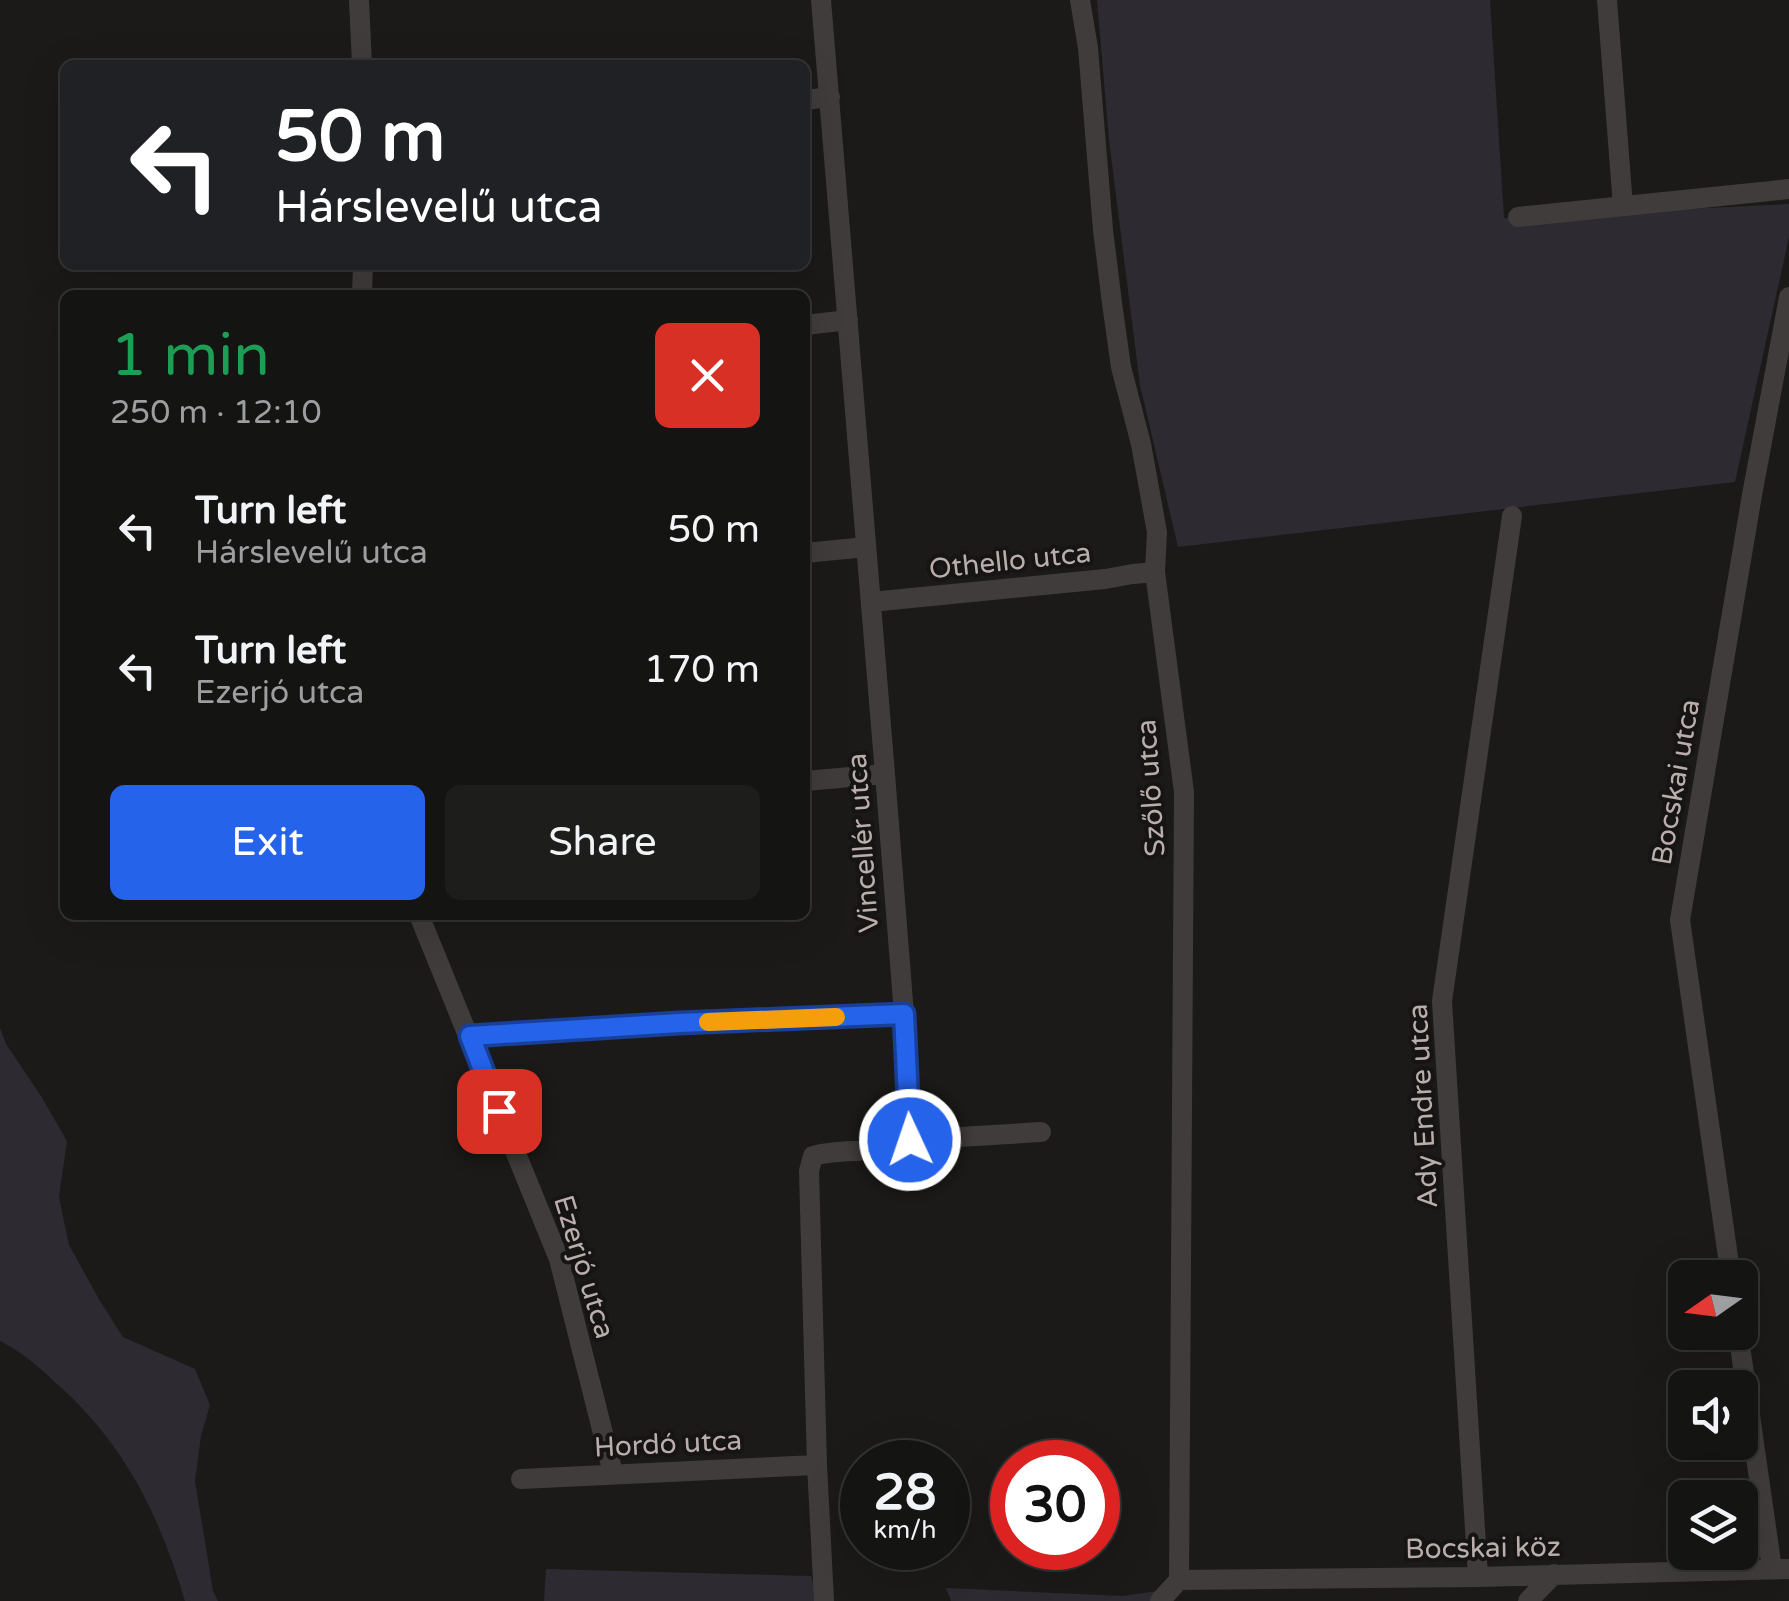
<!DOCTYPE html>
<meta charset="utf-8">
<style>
body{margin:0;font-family:"Varela Round",sans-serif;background:#1d1d1c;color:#f1f3f6;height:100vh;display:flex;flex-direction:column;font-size:38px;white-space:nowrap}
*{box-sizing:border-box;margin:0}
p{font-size:32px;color:#9d9ea0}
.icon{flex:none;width:55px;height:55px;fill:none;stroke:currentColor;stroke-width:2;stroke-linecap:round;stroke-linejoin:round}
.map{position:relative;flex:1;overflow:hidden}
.panel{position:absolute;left:60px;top:290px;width:750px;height:630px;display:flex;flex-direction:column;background:#141413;border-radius:15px;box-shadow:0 10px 40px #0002,0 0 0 2px #333}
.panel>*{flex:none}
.guide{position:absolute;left:60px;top:60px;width:750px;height:210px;border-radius:15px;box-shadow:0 10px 40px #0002,0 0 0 2px #333;background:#202124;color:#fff;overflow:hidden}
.needle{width:65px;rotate:256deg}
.buttons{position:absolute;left:1668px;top:1260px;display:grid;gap:20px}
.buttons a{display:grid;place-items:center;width:90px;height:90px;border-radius:15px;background:#141413;box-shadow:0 10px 40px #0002,0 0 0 2px #333;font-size:50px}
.speed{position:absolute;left:840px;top:1440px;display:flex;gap:20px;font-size:50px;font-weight:700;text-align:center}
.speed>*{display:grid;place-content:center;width:130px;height:130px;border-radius:50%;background:#141413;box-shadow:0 10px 40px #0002,0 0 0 2px #333;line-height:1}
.speed small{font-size:25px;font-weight:400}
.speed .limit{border:15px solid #d22;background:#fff;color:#111}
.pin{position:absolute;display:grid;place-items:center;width:85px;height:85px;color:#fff;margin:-42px;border-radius:20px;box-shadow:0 5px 15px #0006}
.me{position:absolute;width:110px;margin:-55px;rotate:357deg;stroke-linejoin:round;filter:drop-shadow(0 0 8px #0008)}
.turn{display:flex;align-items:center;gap:35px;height:210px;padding:0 50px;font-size:45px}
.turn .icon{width:130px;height:130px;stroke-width:2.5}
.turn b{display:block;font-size:70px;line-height:85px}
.round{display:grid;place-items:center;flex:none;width:105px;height:105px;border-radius:15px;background:#1d1d1c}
.summary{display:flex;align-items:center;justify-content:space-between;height:170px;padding:0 50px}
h1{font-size:60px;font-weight:600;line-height:75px;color:#1e9e55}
.primary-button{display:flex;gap:20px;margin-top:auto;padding:20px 50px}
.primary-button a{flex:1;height:115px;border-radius:15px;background:#2563eb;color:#fff;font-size:40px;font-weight:600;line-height:115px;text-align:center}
.primary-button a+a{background:#1d1d1c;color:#f1f3f6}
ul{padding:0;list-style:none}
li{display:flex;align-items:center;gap:30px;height:140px;padding:0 50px}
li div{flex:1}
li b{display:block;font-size:38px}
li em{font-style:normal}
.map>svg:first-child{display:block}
.green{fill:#2e2a32}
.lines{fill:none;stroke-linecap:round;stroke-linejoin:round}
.minor{stroke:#403c3b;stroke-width:20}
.route-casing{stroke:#184099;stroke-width:25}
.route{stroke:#2563eb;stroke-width:18}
.slow{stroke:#f59e0b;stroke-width:18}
.labels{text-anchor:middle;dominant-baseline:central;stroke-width:8;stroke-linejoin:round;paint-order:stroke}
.street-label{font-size:28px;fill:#baaead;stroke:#161514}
</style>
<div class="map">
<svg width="1789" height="1601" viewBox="0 0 1789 1601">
<rect width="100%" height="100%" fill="#1b1a19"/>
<!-- green -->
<path class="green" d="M1097,0H1490L1504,218L1789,204V237L1735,482L1178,547L1140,385L1109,140Z
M0,1028L6,1044L41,1096L67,1141L59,1197L69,1245L100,1301L123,1337L195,1369L210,1405L201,1436L195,1481L213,1591L218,1601H185C159,1514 125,1444 56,1383C38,1366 22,1352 0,1341Z
M546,1569L811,1576L818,1601H544Z
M946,1588L1123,1596L1172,1589L1161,1601H951Z"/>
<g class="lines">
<!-- minor -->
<path class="minor" d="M359,0L362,65
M821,0L885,774L904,1014L909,1140C885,1156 843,1147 813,1156L809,1171L817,1465L824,1600
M1080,0L1088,48L1103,230L1112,303L1121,367L1141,444L1157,532L1155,572L1184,792L1179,1580
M1607,0L1623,206
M805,100L830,97
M1518,217L1789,189
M362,295L363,265
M805,325L848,320
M805,553L866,547
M871,602L1105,579L1133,574L1155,572
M805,781L885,774
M419,915L559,1259L613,1473
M470,1037L679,1023L904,1014
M909,1140L1041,1132
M1731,1278L1680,920L1752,495L1789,297
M1738,1332L1772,1569
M521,1479L817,1465
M1478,1577L1442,1001L1512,516
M1179,1580L1478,1577L1789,1569
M1160,1601L1179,1580
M1528,1601L1554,1574"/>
</g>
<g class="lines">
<!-- route casing -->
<g class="route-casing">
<path id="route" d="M499,1111L470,1036L679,1023L904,1014L910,1140"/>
</g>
<!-- route -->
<use href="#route" class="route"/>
<!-- slow -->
<path class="slow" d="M708,1022L836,1017"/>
</g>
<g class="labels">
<!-- street labels -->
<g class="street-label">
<text transform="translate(1010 561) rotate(-6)">Othello utca</text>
<text transform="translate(1676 782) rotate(-80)">Bocskai utca</text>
<text transform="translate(1151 788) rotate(-94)">Szőlő utca</text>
<text transform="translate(863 843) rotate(-94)">Vincellér utca</text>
<text transform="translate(1423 1106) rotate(-93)">Ady Endre utca</text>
<text transform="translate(584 1267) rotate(73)">Ezerjó utca</text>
<text transform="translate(668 1444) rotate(-3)">Hordó utca</text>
<text transform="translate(1483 1548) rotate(-1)">Bocskai köz</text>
</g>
</g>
</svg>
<div class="buttons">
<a><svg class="needle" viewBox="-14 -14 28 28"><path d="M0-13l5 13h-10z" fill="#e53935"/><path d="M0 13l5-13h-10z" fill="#9d9ea0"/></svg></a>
<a><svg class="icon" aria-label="sound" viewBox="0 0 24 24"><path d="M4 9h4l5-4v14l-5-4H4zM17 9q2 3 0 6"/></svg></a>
<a><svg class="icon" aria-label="layers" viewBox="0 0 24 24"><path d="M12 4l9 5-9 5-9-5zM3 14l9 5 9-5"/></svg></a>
</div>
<div class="speed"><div>28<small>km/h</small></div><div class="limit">30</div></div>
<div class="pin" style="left:499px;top:1111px;background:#d93025"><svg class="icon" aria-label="arrive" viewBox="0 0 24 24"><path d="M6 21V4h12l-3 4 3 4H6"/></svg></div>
<svg class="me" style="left:910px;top:1140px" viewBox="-20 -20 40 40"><circle r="17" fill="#2563eb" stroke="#fff" stroke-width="3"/><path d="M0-11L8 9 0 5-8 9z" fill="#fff"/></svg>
<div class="guide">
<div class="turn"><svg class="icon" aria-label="left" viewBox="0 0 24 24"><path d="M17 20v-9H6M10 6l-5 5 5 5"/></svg><div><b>50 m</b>Hárslevelű utca</div></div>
</div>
<section class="panel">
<div class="summary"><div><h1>1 min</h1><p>250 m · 12:10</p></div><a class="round" style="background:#d93025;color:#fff"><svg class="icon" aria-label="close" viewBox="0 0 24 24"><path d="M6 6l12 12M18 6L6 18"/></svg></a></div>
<ul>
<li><svg class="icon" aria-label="left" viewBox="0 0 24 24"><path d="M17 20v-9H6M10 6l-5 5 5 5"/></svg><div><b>Turn left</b><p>Hárslevelű utca</p></div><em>50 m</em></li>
<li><svg class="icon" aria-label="left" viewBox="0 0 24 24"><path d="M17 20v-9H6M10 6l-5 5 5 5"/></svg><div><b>Turn left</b><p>Ezerjó utca</p></div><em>170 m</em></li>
</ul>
<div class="primary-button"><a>Exit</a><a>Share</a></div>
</section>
</div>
